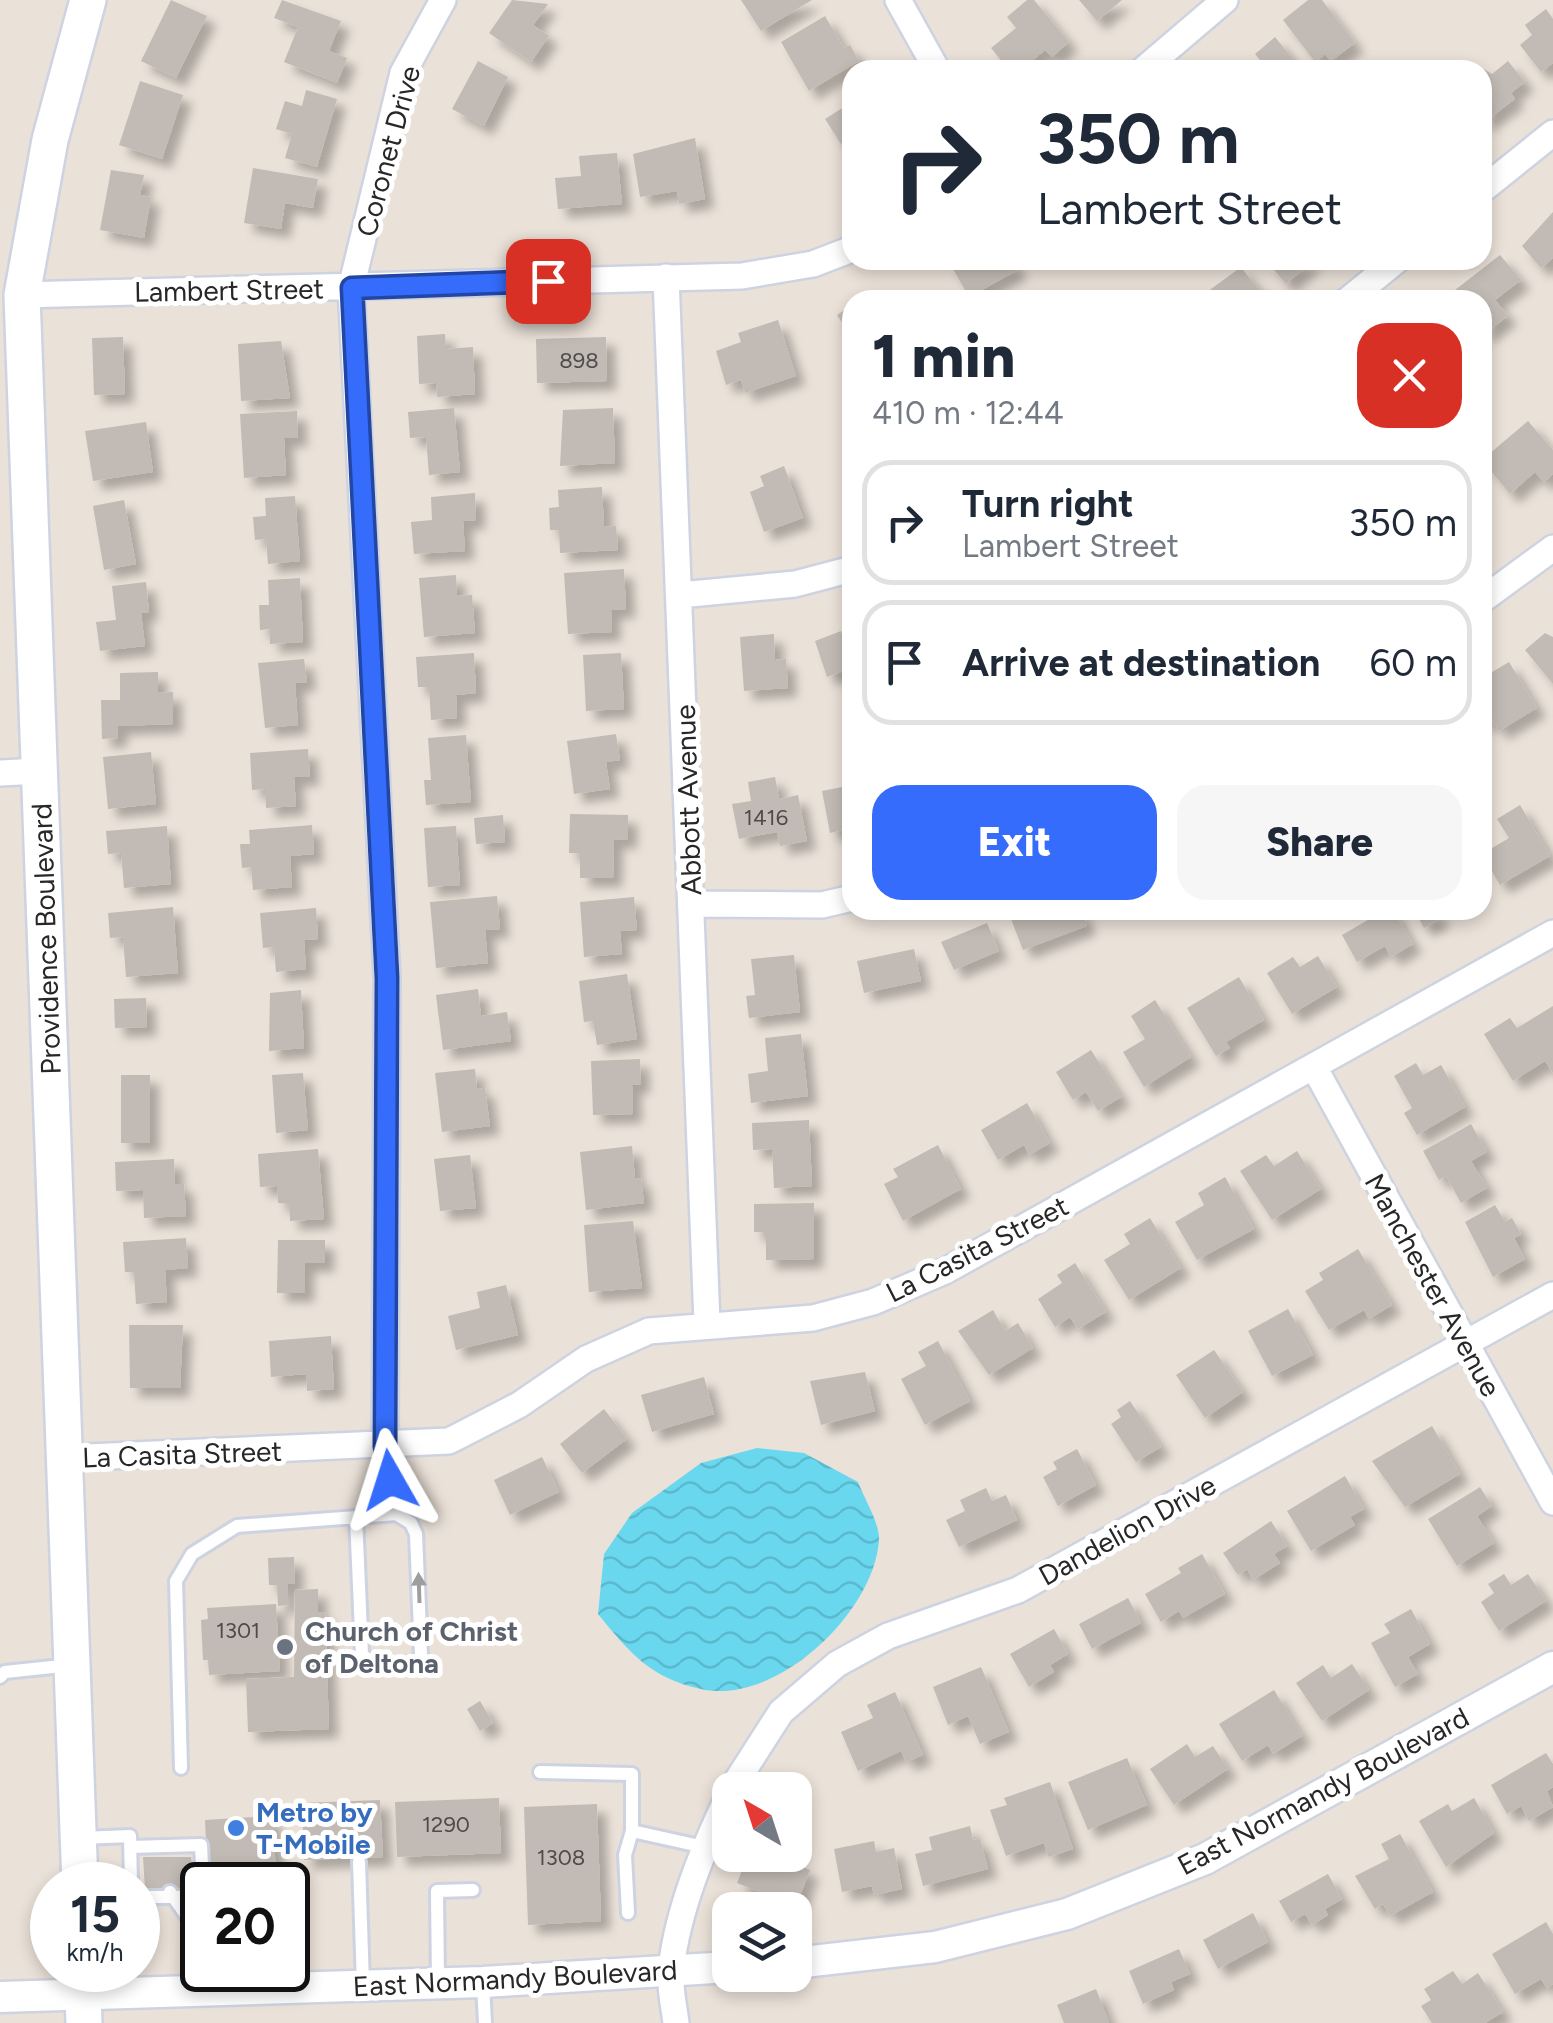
<!DOCTYPE html>
<meta charset="utf-8">
<style>
body{margin:0;font-family:Figtree,sans-serif;background:#f6f6f7;color:#1f2937;height:100vh;display:flex;flex-direction:column;font-size:38px;white-space:nowrap}
*{box-sizing:border-box;margin:0}
p{font-size:32px;color:#747a83}
.icon{flex:none;width:55px;height:55px;fill:none;stroke:currentColor;stroke-width:2;stroke-linecap:round;stroke-linejoin:round}
.map{position:relative;flex:1;overflow:hidden}
.panel{position:absolute;left:842px;top:290px;width:650px;height:630px;display:flex;flex-direction:column;background:#fff;border-radius:30px;box-shadow:0 5px 15px #0003}
.panel>*{flex:none}
.banner{position:absolute;left:842px;top:60px;width:650px;height:210px;border-radius:30px;box-shadow:0 5px 15px #0003;background:#fff;color:#1f2937;overflow:hidden}
.needle{width:65px;rotate:321deg}
.controls{position:absolute;left:712px;top:1772px;display:grid;gap:20px}
.controls a{display:grid;place-items:center;width:100px;height:100px;border-radius:20px;background:#fff;box-shadow:0 5px 15px #0003;font-size:50px}
.speed{position:absolute;left:30px;top:1862px;display:flex;gap:20px;font-size:50px;font-weight:700;text-align:center}
.speed>*{display:grid;place-content:center;width:130px;height:130px;border-radius:50%;background:#fff;box-shadow:0 5px 15px #0003;line-height:1}
.speed small{font-size:25px;font-weight:400}
.speed .limit{border:5px solid #111;border-radius:15px;background:#fff;color:#111}
.pin{position:absolute;display:grid;place-items:center;width:85px;height:85px;color:#fff;margin:-42px;border-radius:20px;box-shadow:0 5px 15px #0006}
.me{position:absolute;width:110px;margin:-55px;rotate:354deg;stroke-linejoin:round;filter:drop-shadow(0 0 8px #0008)}
.turn{display:flex;align-items:center;gap:35px;height:210px;padding:0 30px;font-size:45px}
.turn .icon{width:130px;height:130px;stroke-width:2.5}
.turn b{display:block;font-size:70px;line-height:85px}
.round{display:grid;place-items:center;flex:none;width:105px;height:105px;border-radius:30px;background:#f6f6f7}
.head{display:flex;align-items:center;justify-content:space-between;height:170px;padding:0 30px}
h1{font-size:60px;font-weight:800;line-height:75px}
.primary-button{display:flex;gap:20px;margin-top:auto;padding:20px 30px}
.primary-button a{flex:1;height:115px;border-radius:30px;background:#356cfb;color:#fff;font-size:40px;font-weight:800;line-height:115px;text-align:center}
.primary-button a+a{background:#f6f6f7;color:#1f2937}
ul{padding:0;list-style:none}
li{display:flex;align-items:center;gap:30px;height:125px;margin:0 20px 15px;padding:0 10px;border:5px solid #e0e1e3;border-radius:30px}
li div{flex:1}
li b{display:block;font-size:38px}
li em{font-style:normal}
.map>svg:first-child{display:block}
.water{fill:url(#water-waves)}
.building{fill:#c2bbb5;filter:url(#shadow)}
.lines{fill:none;stroke-linecap:round;stroke-linejoin:round}
.service-casing{stroke:#ced3e1;stroke-width:18}
.minor-casing{stroke:#ced3e1;stroke-width:30}
.tertiary-casing{stroke:#ced3e1;stroke-width:35}
.secondary-casing{stroke:#ced3e1;stroke-width:40}
.service{stroke:#fff;stroke-width:12}
.minor{stroke:#fff;stroke-width:25}
.tertiary{stroke:#fff;stroke-width:30}
.secondary{stroke:#fff;stroke-width:35}
.oneway{fill:#9e9e9e}
.route-casing{stroke:#2246a3;stroke-width:25}
.route{stroke:#356cfb;stroke-width:18}
.worship-dot{fill:#6b7280;stroke:#fff;stroke-width:4}
.shop-dot{fill:#3f7fe0;stroke:#fff;stroke-width:4}
.labels{text-anchor:middle;dominant-baseline:central;stroke-width:10;stroke-linejoin:round;paint-order:stroke}
.number-label{font-size:22px;fill:#4e4c4a}
.street-label{font-size:28px;fill:#272727;stroke:#fff}
.worship-label{font-size:28px;font-weight:bold;fill:#5b616d;stroke:#fff;text-anchor:start}
.shop-label{font-size:28px;font-weight:bold;fill:#366cbe;stroke:#fff;text-anchor:start}
</style>
<div class="map">
<svg width="1553" height="2023" viewBox="0 0 1553 2023">
<defs>
<pattern id="water-waves" width="16" height="10" patternUnits="userSpaceOnUse" patternTransform="scale(2.5)"><rect width="16" height="10" fill="#69d8ef"/><path d="M0 5q4-4 8 0t8 0" fill="none" stroke="#5bb9cd"/></pattern>
<filter id="shadow"><feDropShadow dx="9" dy="9" stdDeviation="5" flood-color="#0004"/></filter>
</defs>
<rect width="100%" height="100%" fill="#eae1d8"/>
<!-- water -->
<path class="water" d="M757,1448L804,1453L858,1482C864,1498 880,1524 879,1540C874,1614 775,1706 701,1689C650,1678 629,1652 598,1614L604,1554L632,1513L701,1463Z"/>
<!-- building -->
<path class="building" d="M171,0L207,16L176,78L141,61Z
M282,0L341,21L329,51L347,58L337,83L284,62L298,27L274,18Z
M512,0L548,4L533,25L549,36L531,62L489,33Z
M741,0H812L761,31Z
M1027,0H1034L1069,42L1052,57L1045,50L1021,70H1009L991,48L1016,28L1007,17Z
M1079,0H1122L1097,21Z
M1308,0H1322L1355,43L1331,61L1325,54L1315,62L1283,20Z
M1546,9L1553,19V63L1541,72L1520,45L1532,35L1525,25Z
M825,16L844,48L850,45L859,61L809,91L781,42Z
M1275,37L1302,70H1259L1264,65L1255,54Z
M478,61L508,77L484,126L452,109Z
M1508,61L1525,82L1511,93L1515,99L1482,124V68L1492,74Z
M140,81L183,95L162,159L119,145Z
M306,90L337,99L317,167L285,158L292,134L276,129L285,101L302,106Z
M852,102V150L846,140L841,144L825,119Z
M695,138L705,199L679,204L677,191L640,197L633,154Z
M617,153L622,204L558,209L555,178L581,176L579,156Z
M253,168L318,179L313,208L285,203L281,229L244,223Z
M111,170L144,175L140,195L151,197L144,238L100,230Z
M1553,212V258L1541,268L1522,246Z
M1500,255L1521,280L1495,300L1508,316L1482,336V300H1455L1450,294Z
M948,260H1013L1018,270L969,297Z
M1266,260H1314L1286,284Z
M1241,267L1264,297L1196,300Z
M852,305V338L837,315Z
M778,320L796,376L745,393L741,380L726,385L716,351L741,342L738,333Z
M445,334L446,349L473,347L475,394L437,397L436,383L419,384L417,336Z
M123,337L125,394L94,395L92,338Z
M606,337L607,381L537,383L536,339Z
M281,341L290,398L241,401L238,344Z
M454,408L460,472L429,475L426,437L410,438L408,412Z
M613,408L615,463L560,466L563,410Z
M297,411L298,438H284L286,475L244,478L240,414Z
M1528,421L1553,450V474L1544,482L1535,472L1510,494L1482,460Z
M146,422L153,472L93,481L85,431Z
M784,466L803,518L764,532L750,492L764,486L760,476Z
M602,487L604,527L616,526L618,550L560,553L559,530H550L549,508L559,507L558,490Z
M475,493L476,520L463,521L465,551L414,554L411,522L432,520L431,497Z
M295,496L300,561L268,564L266,539L255,540L253,517L266,516L265,498Z
M124,500L136,564L104,570L93,506Z
M624,569L626,609L611,610L612,632L568,634L564,573Z
M456,575L457,596L472,595L475,633L424,637L419,578Z
M300,578L303,642L270,644V629L260,630L259,605H269L268,580Z
M146,582L149,612L141,613L145,646L100,651L96,622L116,620L112,586Z
M841,631L844,642L852,639V668L827,677L815,641Z
M1545,633L1553,637V684L1525,650Z
M774,634L775,660L786,659L788,688L744,691L740,637Z
M474,653L476,693L456,695L457,718L431,720L429,687H418L416,657Z
M621,653L624,709L586,711L583,655Z
M304,659L307,682L295,683L298,725L265,728L258,663Z
M1509,662L1537,708L1499,731L1492,719L1482,725V678Z
M158,672V693L173,692V724L118,726V738L102,739L101,700H120V673Z
M616,734L620,760L606,762L610,789L574,794L567,741Z
M466,735L471,802L426,805L424,780H431L428,738Z
M308,749L310,777H294L296,806L266,808L265,789L252,790L250,753Z
M151,752L156,804L108,809L103,757Z
M775,777L779,799L798,795L807,841L780,846L777,832L739,839L732,804L751,801L748,782Z
M852,785V828L830,833L822,791Z
M1520,805L1550,856L1500,885L1482,854L1509,838L1497,819Z
M570,814L628,815V840L614,839L613,878H580V853H569Z
M503,815L505,842L476,844L474,818Z
M312,825L314,854L290,856L292,887L253,890L251,867L242,868L240,844H250L249,830Z
M167,826L171,884L124,888L121,853L108,854L106,831Z
M456,826L460,885L428,887L424,828Z
M497,896L500,929L485,930L488,963L436,968L430,902Z
M634,897L637,930L620,931L622,954L584,957L580,902Z
M173,907L178,973L126,977L123,937L110,938L108,913Z
M316,908L318,939L304,940L306,969L276,972L274,947L263,948L260,913Z
M1034,910H1081L1087,926L1023,950L1011,919Z
M1385,910H1393L1413,944L1391,957L1385,946L1357,962L1342,935Z
M1414,910H1436L1441,918L1424,928Z
M987,923L999,951L954,970L941,942Z
M914,949L921,981L864,993L857,961Z
M794,955L800,1012L749,1018L746,996L755,995L751,959Z
M1318,956L1337,987L1292,1014L1267,973L1293,957L1300,967Z
M627,974L637,1039L597,1045L593,1021L584,1022L579,981Z
M1239,977L1264,1020L1226,1042L1230,1048L1216,1056L1187,1008Z
M478,989L481,1016L507,1012L511,1041L443,1050L436,995Z
M301,990L304,1048L269,1051L270,993Z
M146,998L147,1027L115,1028L114,999Z
M1155,1000L1191,1057L1144,1087L1123,1052L1145,1039L1131,1016Z
M1553,1006V1073L1545,1061L1513,1081L1484,1034L1510,1018L1517,1028Z
M801,1034L808,1096L751,1103L748,1074L768,1071L765,1038Z
M1091,1050L1121,1097L1098,1111L1086,1092L1073,1100L1056,1072Z
M640,1059L641,1084L632,1085L633,1114L593,1115L591,1061Z
M1416,1063L1423,1075L1441,1065L1465,1107L1417,1135L1404,1113L1412,1108L1394,1076Z
M475,1069L477,1089L485,1088L490,1126L442,1132L435,1073Z
M303,1073L308,1130L276,1133L272,1075Z
M121,1075H150V1143H121Z
M1027,1103L1050,1143L1029,1155L1024,1145L998,1160L981,1130Z
M809,1120L812,1186L774,1188L772,1149L753,1150L752,1123Z
M1471,1124L1487,1152L1471,1161L1487,1188L1461,1203L1446,1176L1439,1180L1423,1151Z
M938,1145L961,1189L903,1221L884,1184L898,1177L893,1169Z
M632,1146L635,1179L641,1178L644,1203L586,1210L580,1152Z
M318,1149L324,1219L290,1221L289,1203H278L277,1186L260,1187L258,1154Z
M1297,1151L1321,1189L1272,1220L1240,1171L1266,1155L1274,1166Z
M470,1155L476,1208L440,1211L434,1159Z
M174,1159L175,1184H184L186,1216L144,1218L143,1190L116,1191L115,1162Z
M1225,1177L1254,1229L1197,1260L1175,1222L1204,1205L1198,1193Z
M814,1203V1259L766,1260V1232H754V1204Z
M1495,1205L1505,1222L1512,1218L1521,1234L1514,1238L1525,1259L1493,1277L1465,1222Z
M1150,1218L1181,1268L1129,1300L1104,1260L1130,1244L1124,1234Z
M633,1221L642,1288L589,1292L584,1225Z
M186,1238L188,1268L165,1270L167,1302L136,1304L134,1272H125L123,1242Z
M278,1240H325V1263H305V1293H277Z
M1358,1249L1392,1305L1369,1319L1364,1310L1329,1330L1305,1291L1323,1280L1319,1273Z
M1075,1263L1106,1312L1078,1329L1070,1317L1055,1327L1038,1299L1062,1283L1057,1275Z
M506,1285L518,1335L456,1350L448,1316L480,1308L477,1292Z
M1288,1309L1313,1355L1272,1376L1248,1331Z
M993,1310L1005,1331L1018,1323L1033,1348L989,1375L958,1331Z
M129,1325H183L180,1388H130Z
M331,1336L334,1389L307,1391L306,1374L271,1377L269,1341Z
M938,1341L970,1401L925,1425L901,1379L926,1366L918,1352Z
M1214,1350L1243,1392L1205,1418L1176,1375Z
M865,1372L875,1411L821,1425L810,1381Z
M704,1377L714,1414L652,1432L641,1395Z
M1130,1401L1161,1447L1136,1462L1111,1424L1121,1417L1117,1410Z
M604,1409L627,1439L582,1473L560,1444Z
M1432,1426L1460,1474L1405,1507L1372,1461Z
M1077,1449L1096,1485L1058,1506L1043,1477L1057,1469L1053,1462Z
M542,1457L559,1492L510,1515L494,1480Z
M1345,1476L1364,1509L1350,1517L1355,1525L1311,1551L1287,1511Z
M1480,1487L1492,1506L1477,1516L1494,1543L1457,1566L1428,1519Z
M986,1488L992,1501L1006,1495L1017,1520L959,1547L946,1520L965,1511L960,1500Z
M1271,1521L1287,1546L1274,1554L1280,1563L1253,1580L1247,1569L1238,1575L1223,1553Z
M1202,1554L1225,1594L1183,1618L1179,1611L1161,1622L1145,1594L1181,1573L1178,1568Z
M294,1557L295,1584H288V1605L278,1606L277,1585H269L268,1558Z
M1504,1574L1511,1585L1528,1574L1546,1601L1499,1631L1481,1602L1494,1593L1488,1584Z
M318,1589V1612H325L329,1729L248,1732L246,1679L294,1677L295,1590Z
M1128,1598L1141,1623L1092,1649L1079,1624Z
M276,1604L280,1671L209,1675L208,1660H203L201,1620L208,1619L207,1608Z
M1411,1609L1430,1644L1408,1657L1418,1674L1395,1687L1371,1643L1390,1633L1384,1624Z
M1054,1629L1068,1654L1050,1665L1054,1672L1029,1687L1010,1654Z
M1352,1664L1369,1690L1322,1721L1296,1683L1323,1665L1331,1678Z
M981,1667L1009,1732L980,1744L968,1716L948,1725L933,1687Z
M1274,1690L1302,1736L1273,1754L1268,1745L1242,1761L1219,1724Z
M895,1692L923,1755L906,1762L901,1751L858,1771L841,1732L873,1718L867,1705Z
M480,1701L493,1723L480,1731L467,1709Z
M1187,1744L1195,1757L1213,1746L1228,1769L1174,1805L1150,1769Z
M1546,1753L1553,1764V1787L1547,1791L1553,1807L1529,1821L1521,1806L1507,1814L1491,1785Z
M1127,1758L1147,1805L1088,1830L1068,1782Z
M1050,1782L1073,1849L1048,1857L1044,1843L1006,1856L990,1810L1007,1805L1004,1798Z
M499,1798L501,1853L397,1857L395,1802Z
M1474,1798L1494,1833L1446,1867L1419,1821L1448,1804L1452,1811Z
M380,1800L383,1857L304,1860L302,1803Z
M597,1804L601,1921L528,1925L524,1807Z
M272,1816L277,1885H208L205,1820Z
M970,1826L973,1840L980,1839L988,1869L923,1886L915,1854L932,1850L929,1837Z
M1400,1834L1433,1892L1390,1916L1383,1904L1375,1909L1355,1876L1389,1859L1381,1844Z
M874,1841L876,1852L894,1848L902,1889L874,1895L872,1886L842,1892L834,1849Z
M748,1855H790L787,1861L810,1870L796,1906L737,1883Z
M143,1857H191L194,1888L145,1889Z
M1328,1874L1342,1899L1325,1909L1328,1915L1312,1925L1305,1914L1291,1922L1279,1901Z
M1253,1913L1268,1942L1218,1969L1203,1940Z
M1546,1922L1553,1934V1984L1547,1988L1541,1979L1515,1994L1492,1954Z
M1179,1949L1190,1974L1171,1982L1174,1990L1143,2004L1129,1971Z
M1453,1971L1462,1984L1478,1973L1503,2012L1485,2023H1432L1421,2006L1431,2000L1424,1989Z
M1096,1989L1109,2023H1064L1057,2005Z"/>
<g class="lines">
<!-- service casing -->
<g class="service-casing">
<path id="service" d="M356,1517L362,1655L376,1665L415,1663L421,1656L416,1534L411,1523L396,1514
M0,1677L5,1672L71,1665
M181,1768L176,1581L192,1554L237,1526L396,1514L385,1447
M540,1772L632,1774V1831L704,1847
M82,1838L130,1836L131,1885
M130,1847L201,1845L203,1885
M359,1862L363,1985
M170,1892L202,1938
M138,1897H202
M628,1913L625,1855L632,1831
M438,1983L437,1891L473,1890
M483,1984L485,2023"/>
</g>
<!-- minor casing -->
<g class="minor-casing">
<path id="minor" d="M898,0L937,70
M1143,70L1225,0
M1482,190L1553,133
M666,277L707,1323
M22,295L742,276L813,264L852,249
M1348,300L1397,260
M680,595L795,584L852,569
M1482,600L1553,548
M0,773L40,771
M693,904L822,905L852,898
M1314,1067L1553,1502
M385,1447L387,978L351,288L403,73L443,0
M65,1458L449,1441L519,1405L586,1359L649,1331L813,1318L873,1302L945,1271L1553,933
M731,1790L781,1712L837,1664L888,1636L1018,1590L1553,1295
M676,2023C674,2006 669,1986 671,1969C678,1908 704,1847 730,1793"/>
</g>
<!-- tertiary casing -->
<g class="tertiary-casing">
<path id="tertiary" d="M795,1963L935,1947L1067,1914L1205,1859L1553,1667
M0,1997L483,1982L730,1967"/>
</g>
<!-- secondary casing -->
<g class="secondary-casing">
<path id="secondary" d="M80,1885L22,295L50,140L88,0
M82,1970L84,2023"/>
</g>
<!-- service -->
<use href="#service" class="service"/>
<!-- minor -->
<use href="#minor" class="minor"/>
<!-- tertiary -->
<use href="#tertiary" class="tertiary"/>
<!-- secondary -->
<use href="#secondary" class="secondary"/>
</g>
<!-- one-way arrows -->
<defs><path id="oneway-solid" d="M-6-.8H1V-3.2L6.5 0L1 3.2V.8H-6Z" transform="scale(2.5)"/></defs>
<use class="oneway" href="#oneway-solid" transform="translate(419 1588) rotate(-92)"/>
<g class="lines">
<!-- route casing -->
<g class="route-casing">
<path id="route" d="M390,1480L385,1446L387,978L352,288L548,281"/>
</g>
<!-- route -->
<use href="#route" class="route"/>
</g>
<!-- markers -->
<circle class="worship-dot" cx="285" cy="1647" r="10"/>
<circle class="shop-dot" cx="236" cy="1828" r="10"/>
<g class="labels">
<!-- number labels -->
<g class="number-label">
<text x="579" y="360">898</text>
<text x="766" y="817">1416</text>
<text x="238" y="1630">1301</text>
<text x="446" y="1824">1290</text>
<text x="561" y="1857">1308</text>
</g>
<!-- street labels -->
<g class="street-label">
<text transform="translate(388 151) rotate(-75)">Coronet Drive</text>
<text transform="translate(229 290) rotate(-1)">Lambert Street</text>
<text transform="translate(688 800) rotate(-92)">Abbott Avenue</text>
<text transform="translate(46 939) rotate(-92)">Providence Boulevard</text>
<text transform="translate(977 1249) rotate(-27)">La Casita Street</text>
<text transform="translate(1433 1285) rotate(61)">Manchester Avenue</text>
<text transform="translate(182 1454) rotate(-2)">La Casita Street</text>
<text transform="translate(1127 1530) rotate(-29)">Dandelion Drive</text>
<text transform="translate(1323 1791) rotate(-28)">East Normandy Boulevard</text>
<text transform="translate(515 1978) rotate(-3)">East Normandy Boulevard</text>
</g>
<!-- worship labels -->
<g class="worship-label">
<text x="305" y="1631">Church of Christ<tspan x="305" dy="32">of Deltona</tspan></text>
</g>
<!-- shop labels -->
<g class="shop-label">
<text x="256" y="1812">Metro by<tspan x="256" dy="32">T-Mobile</tspan></text>
</g>
</g>
</svg>
<div class="controls">
<a><svg class="needle" viewBox="-14 -14 28 28"><path d="M0-13l5 13h-10z" fill="#e53935"/><path d="M0 13l5-13h-10z" fill="#747a83"/></svg></a>
<a><svg class="icon" aria-label="layers" viewBox="0 0 24 24"><path d="M12 4l9 5-9 5-9-5zM3 14l9 5 9-5"/></svg></a>
</div>
<div class="speed"><div>15<small>km/h</small></div><div class="limit">20</div></div>
<div class="pin" style="left:548px;top:281px;background:#d93025"><svg class="icon" aria-label="arrive" viewBox="0 0 24 24"><path d="M6 21V4h12l-3 4 3 4H6"/></svg></div>
<svg class="me" style="left:390px;top:1480px" viewBox="-20 -20 40 40"><path d="M0-17L14 15 0 8-14 15z" fill="#356cfb" stroke="#fff" stroke-width="4"/></svg>
<div class="banner">
<div class="turn"><svg class="icon" aria-label="right" viewBox="0 0 24 24"><path d="M7 20v-9h11M14 6l5 5-5 5"/></svg><div><b>350 m</b>Lambert Street</div></div>
</div>
<section class="panel">
<div class="head"><div><h1>1 min</h1><p>410 m · 12:44</p></div><a class="round" style="background:#d93025;color:#fff"><svg class="icon" aria-label="close" viewBox="0 0 24 24"><path d="M6 6l12 12M18 6L6 18"/></svg></a></div>
<ul>
<li><svg class="icon" aria-label="right" viewBox="0 0 24 24"><path d="M7 20v-9h11M14 6l5 5-5 5"/></svg><div><b>Turn right</b><p>Lambert Street</p></div><em>350 m</em></li>
<li><svg class="icon" aria-label="arrive" viewBox="0 0 24 24"><path d="M6 21V4h12l-3 4 3 4H6"/></svg><div><b>Arrive at destination</b></div><em>60 m</em></li>
</ul>
<div class="primary-button"><a>Exit</a><a>Share</a></div>
</section>
</div>
